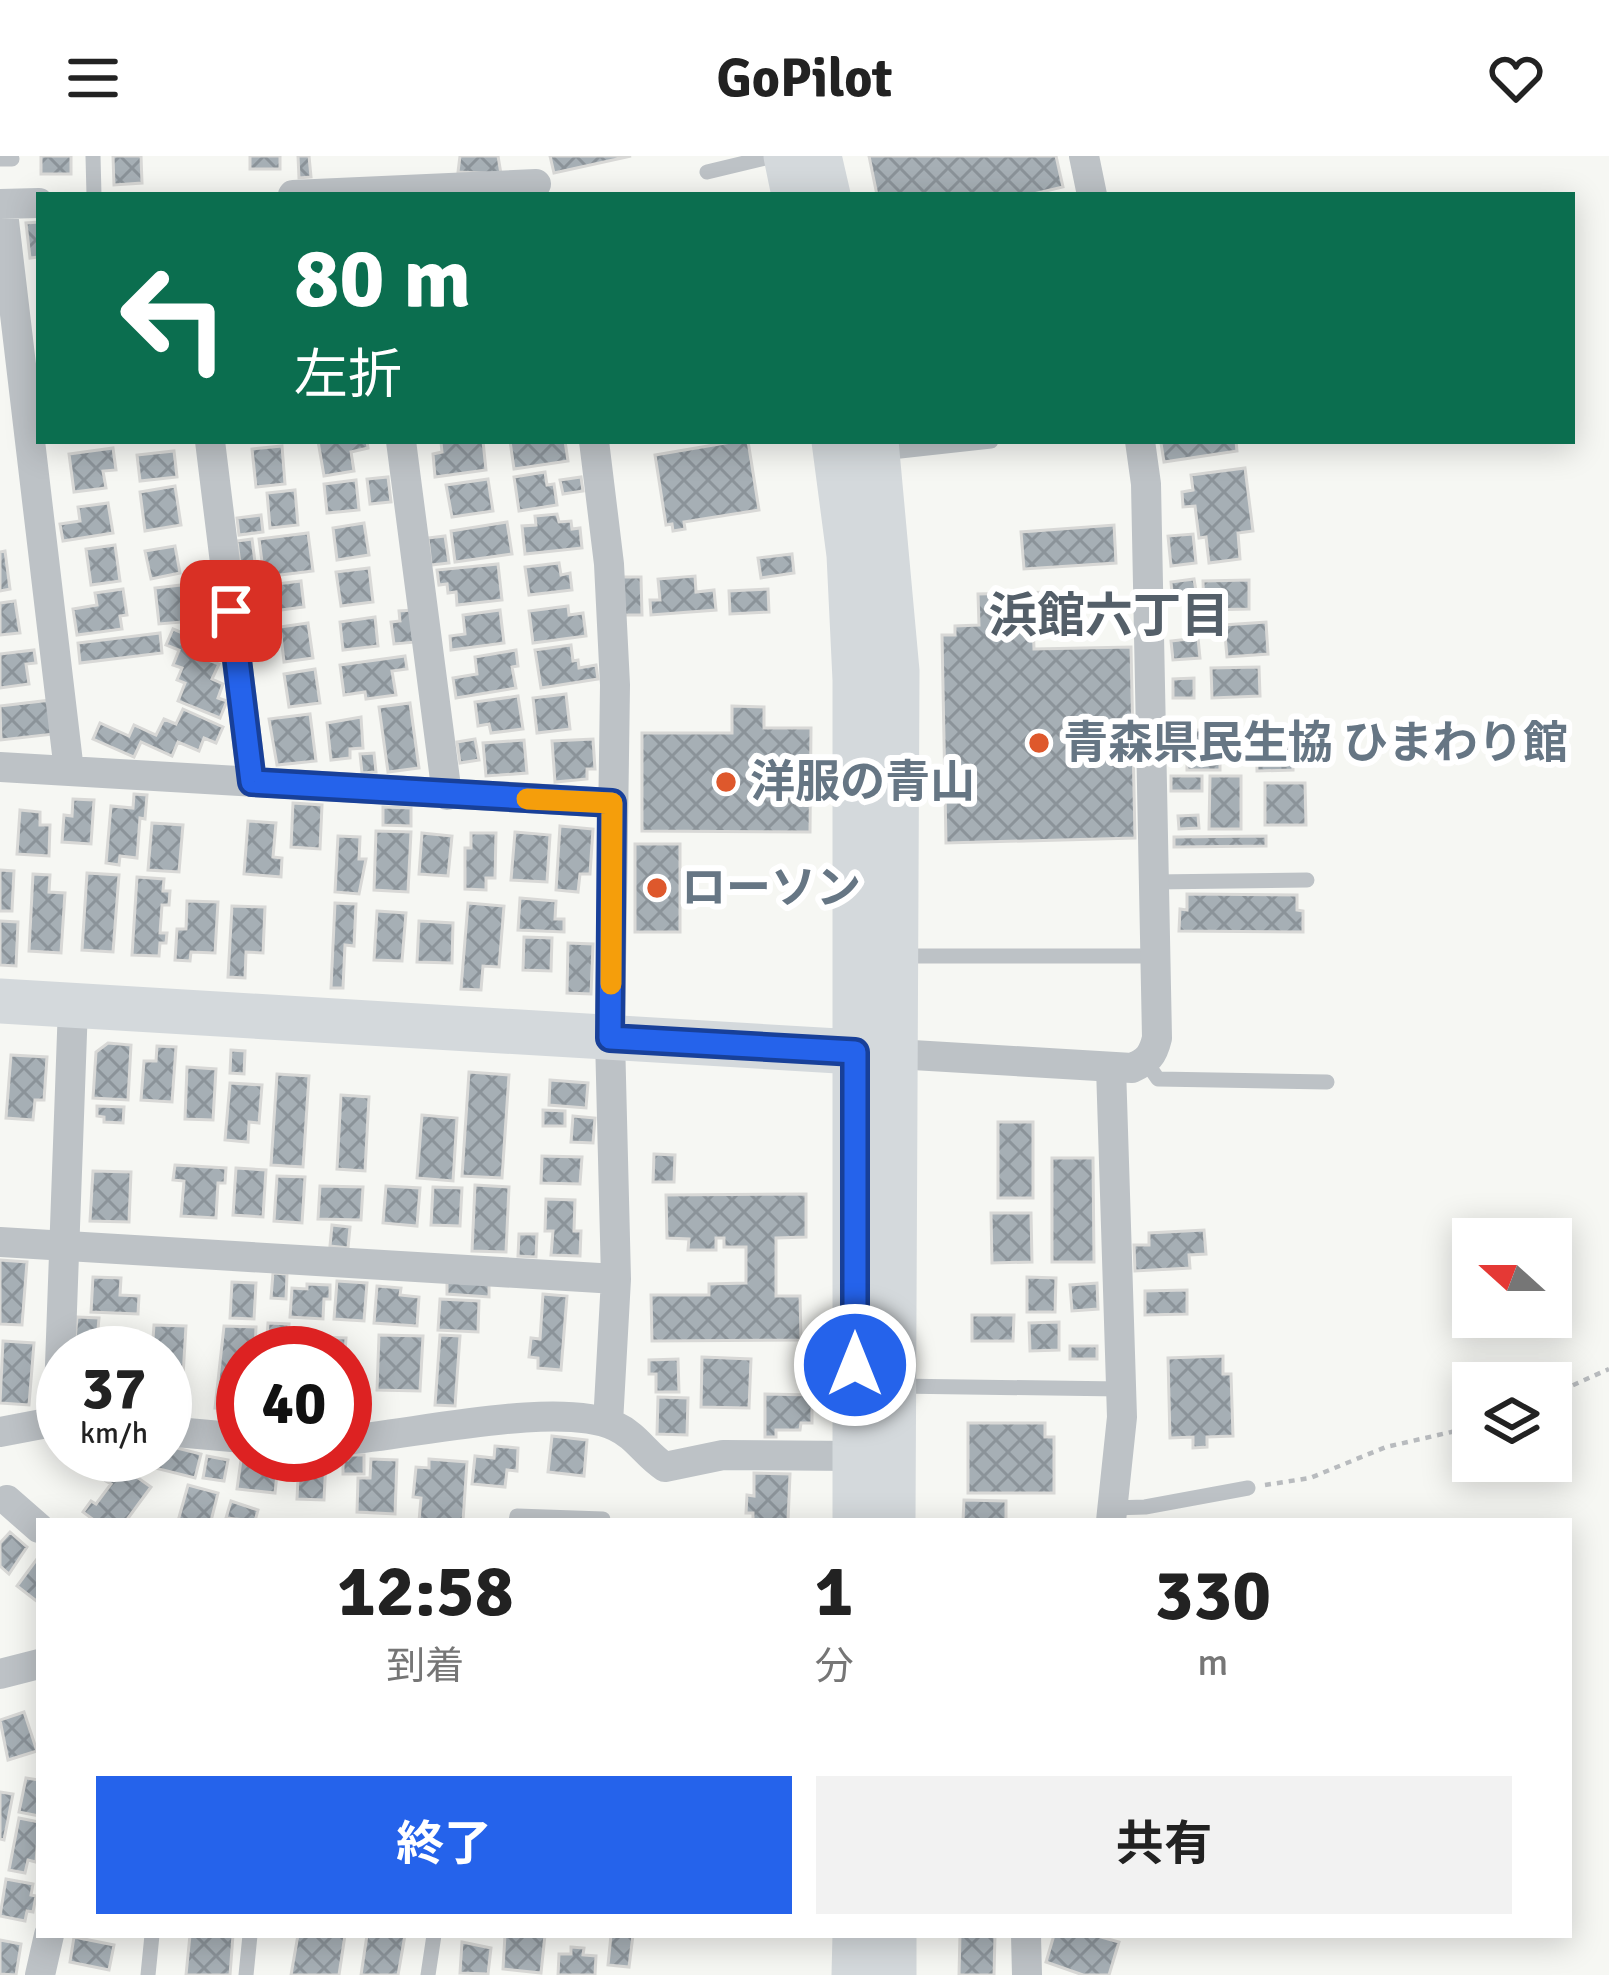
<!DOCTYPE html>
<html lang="ja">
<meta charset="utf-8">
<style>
body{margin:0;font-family:Signika,"Noto Sans JP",sans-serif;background:#f2f2f2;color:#222;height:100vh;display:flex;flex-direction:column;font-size:45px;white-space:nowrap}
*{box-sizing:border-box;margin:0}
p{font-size:39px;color:#767676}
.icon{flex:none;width:66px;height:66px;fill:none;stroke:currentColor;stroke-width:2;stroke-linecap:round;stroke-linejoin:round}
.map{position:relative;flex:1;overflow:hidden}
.sheet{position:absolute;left:36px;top:1362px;width:1536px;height:420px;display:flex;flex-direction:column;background:#fff;border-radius:0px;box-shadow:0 6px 30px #0003}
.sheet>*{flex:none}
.hud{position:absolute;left:36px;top:36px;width:1539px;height:252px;border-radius:0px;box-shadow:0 6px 30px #0003;background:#0b6e4f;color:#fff;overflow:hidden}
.needle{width:78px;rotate:291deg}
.buttons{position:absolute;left:1452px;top:1062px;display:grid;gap:24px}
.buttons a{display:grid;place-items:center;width:120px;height:120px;border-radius:0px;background:#fff;box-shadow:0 6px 30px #0003;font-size:60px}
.speed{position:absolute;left:36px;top:1170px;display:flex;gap:24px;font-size:60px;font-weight:700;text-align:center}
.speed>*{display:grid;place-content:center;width:156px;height:156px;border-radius:50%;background:#fff;box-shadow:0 6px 30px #0003;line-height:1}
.speed small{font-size:30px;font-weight:400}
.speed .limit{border:18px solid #d22;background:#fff;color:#111}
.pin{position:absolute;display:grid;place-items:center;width:102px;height:102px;color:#fff;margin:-51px;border-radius:24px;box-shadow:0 6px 18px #0006}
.me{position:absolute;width:132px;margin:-66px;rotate:0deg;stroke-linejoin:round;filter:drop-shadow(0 0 9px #0008)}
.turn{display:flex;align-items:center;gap:42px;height:252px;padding:0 60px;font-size:54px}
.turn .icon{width:156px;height:156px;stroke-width:2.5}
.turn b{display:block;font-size:84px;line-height:102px}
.eta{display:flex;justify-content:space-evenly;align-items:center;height:204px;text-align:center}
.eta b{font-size:72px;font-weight:700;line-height:84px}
.button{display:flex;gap:24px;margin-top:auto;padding:24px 60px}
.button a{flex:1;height:138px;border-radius:0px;background:#2563eb;color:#fff;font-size:48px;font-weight:700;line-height:138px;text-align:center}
.button a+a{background:#f2f2f2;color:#222}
header{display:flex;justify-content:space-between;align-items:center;height:156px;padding:0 60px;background:#fff;font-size:54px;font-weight:700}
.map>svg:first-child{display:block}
.building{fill:url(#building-cross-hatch);stroke:#d8d8d6;stroke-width:3}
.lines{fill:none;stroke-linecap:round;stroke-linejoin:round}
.path{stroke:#b8bbbe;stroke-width:4.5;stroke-dasharray:6 6;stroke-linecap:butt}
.lane{stroke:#bdc2c6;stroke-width:15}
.street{stroke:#bdc2c6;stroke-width:30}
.secondary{stroke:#d4d9dc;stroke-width:45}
.route-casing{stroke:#184099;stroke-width:30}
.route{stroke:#2563eb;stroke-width:21}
.slow{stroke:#f59e0b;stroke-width:21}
.poi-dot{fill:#de582c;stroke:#fff;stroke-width:4.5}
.labels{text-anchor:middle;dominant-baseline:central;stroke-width:12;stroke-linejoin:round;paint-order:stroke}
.poi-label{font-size:45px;font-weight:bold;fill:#667684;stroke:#fff;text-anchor:start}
.neighbourhood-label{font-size:48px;font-weight:bold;fill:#545f69;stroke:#fff}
</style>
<header><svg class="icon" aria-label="menu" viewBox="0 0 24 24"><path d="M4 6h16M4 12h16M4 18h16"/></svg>GoPilot<svg class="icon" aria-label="heart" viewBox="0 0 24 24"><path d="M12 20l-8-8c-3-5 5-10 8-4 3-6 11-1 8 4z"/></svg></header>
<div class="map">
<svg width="1609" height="1819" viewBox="0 0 1609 1819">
<defs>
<pattern id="building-cross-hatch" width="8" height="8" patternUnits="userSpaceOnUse" patternTransform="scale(3)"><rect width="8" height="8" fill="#a6afb5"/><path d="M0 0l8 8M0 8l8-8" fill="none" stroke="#8b9399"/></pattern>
</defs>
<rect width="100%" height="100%" fill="#f6f7f3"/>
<!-- building -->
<path class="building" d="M41,0H71V18H41Z
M113,0H141L142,27L114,29Z
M250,0H280V13H250Z
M298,0H309L311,21L299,22Z
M460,0H498L501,18L458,16Z
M550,0H631L554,17Z
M869,0H1056L1063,31L1029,39H877Z
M39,66V101L30,102L26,67Z
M318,285H367L368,292L351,296L354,315L324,320Z
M483,285L486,314L435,321L433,298L442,296L441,286Z
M510,285H565L568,305L514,313Z
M737,285H748L759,354L684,366L685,373L673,375L672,368L666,369L655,299Z
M1173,285H1236L1237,295L1164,306L1161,287Z
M282,290L285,328L256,331L252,293Z
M113,292L116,314L103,315L106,332L74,336L69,298Z
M174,295L177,321L140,325L137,299Z
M1245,312L1253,375L1238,377L1240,403L1209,407L1206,381L1199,382L1195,350L1183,351L1182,336L1193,334L1191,319Z
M545,316L547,329L554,328L557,349L519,355L514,321Z
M388,321L391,346L370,348L367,323Z
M581,321L583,335L563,338L560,324Z
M488,323L493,355L452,361L446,329Z
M356,324L359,354L327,357L324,328Z
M175,330L181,369L145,375L140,336Z
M295,334L298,369L270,372L267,337Z
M108,347L113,377L63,385L60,368L80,365L78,351Z
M557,358L559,366L571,365L572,373L580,372L582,392L525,398L522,370L536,369L535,360Z
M261,359L263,376L239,379L237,362Z
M507,366L512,398L455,406L451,375Z
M364,367L369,399L337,404L333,372Z
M1114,369L1116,407L1024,413L1021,376Z
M308,377L313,415L264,421L259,383Z
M1193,378L1196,407L1171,410L1168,380Z
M445,380L449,407L431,409L428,382Z
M252,383L255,406L240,408L237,385Z
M115,389L120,425L91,429L86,393Z
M175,390L180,417L151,423L145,395Z
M5,395L10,433L0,435V396Z
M792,398L794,417L761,422L758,402Z
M559,407L561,419L570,417L572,434L529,439L525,411Z
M498,408L502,444L457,449L456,436L448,437L447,428L439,429L437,414Z
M369,412L373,446L341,450L336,416Z
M695,420L696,436L714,434L716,454L651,459L650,444H660L658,423Z
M621,421H641L642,459H622Z
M1194,423L1196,435L1172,438L1171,426Z
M1249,424V453L1204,454L1203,425Z
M301,425L304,451L273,455L269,429Z
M190,428L194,465L159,468L155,432Z
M123,433L127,459L120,460L122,473L77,479L73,453L97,449L95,437Z
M768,433L769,456L730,458L729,435Z
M1051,436L1052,442L1069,441L1070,464L1033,465L1034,493L1131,491L1135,682L946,687L942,479H955V470L979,469L978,438Z
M15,445L20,477L0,479V447Z
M568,450L569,459L583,457L586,480L533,487L529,455Z
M413,454L416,486L394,488L391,466L400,465L399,455Z
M500,454L504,487L451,494L450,480L465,478L463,459Z
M375,461L378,490L343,494L340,466Z
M1266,466L1268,498L1227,501L1224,469Z
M308,467L313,502L284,506L280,471Z
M173,473L214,490L208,504L219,508L212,523L223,528L218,542L227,545L220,562L178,545L185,527L177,524L182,512L173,509L179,494L166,489Z
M160,477L162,497L80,507L78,487Z
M1198,482L1200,502L1173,504L1171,485Z
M571,489L573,505L578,504L579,512L596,509L598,523L541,532L535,494Z
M34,494L36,507L26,508L29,528L0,532V498Z
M516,494L518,510L512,511L516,532L456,542L453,522L477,518L475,501Z
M405,500L407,513L392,515L396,539L366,543L365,536L344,539L340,509Z
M1259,511L1260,540L1212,542L1211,512Z
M315,513L320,547L289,551L284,518Z
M1194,522V542H1173V523Z
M566,538L570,573L537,577L533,542Z
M518,540L523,573L491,577L489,568L478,570L475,546Z
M51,544L54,578L1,584L0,550Z
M410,547L419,612L388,616L379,551Z
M732,550L764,551V572H811L810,676L642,675V577H732Z
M183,553L223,571L216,587L204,582L199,595L178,586L172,600L141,586L134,601L93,583L100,567L129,580L134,569L156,579L164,563L176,568Z
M310,558L316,605L277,609L269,563Z
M361,561L363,592L350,593V602L331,604L327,567Z
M1187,574H1220V614H1187Z
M1256,574H1293V614L1257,615Z
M475,583L479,604L460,607L457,586Z
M593,583L595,613H587V623L555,626L552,585Z
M524,584L527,617L486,620L483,587Z
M374,597L376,616L362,617L360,598Z
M1171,620H1202V635H1171Z
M1210,620H1241V673H1209Z
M1265,627H1305L1306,669H1265Z
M134,638L147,639L145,663L140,662L137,702L120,700L119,709L106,707L111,650L133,652Z
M73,643L94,644L91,688L62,686L64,659L72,660Z
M293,647L322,649L320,693L291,691Z
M383,651L411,652V670L383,669Z
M20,654L40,656V669H50L49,700L17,698Z
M1198,659L1199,672L1179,673L1178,660Z
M248,665L276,667L273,701L282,702L281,721L244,718Z
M152,667L183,669L179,716L148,714Z
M560,670L593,673L590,718H580L578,736L556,734Z
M376,675L411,676L408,736L374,734Z
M515,676L550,679L547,726L511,724Z
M422,677L452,680L448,720L419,718Z
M471,677H496L495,722H486V734L465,733V692H471Z
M338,680L360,681L359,703H366L359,738L335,736Z
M1266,680V690L1174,691V681Z
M635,688H680V776H635Z
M0,714L14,715L12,755H0Z
M87,717L119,719L113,796L82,794Z
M33,718L50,719L49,736L65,737L61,797L29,795Z
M137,721L164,723L163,735H170L169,749H162L160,777H167L166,787H160L159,800L132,799Z
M1187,738L1297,739V754L1303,755V776L1179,775L1180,753L1187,754Z
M520,742L556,745L555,763H564V776L518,774Z
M187,745L218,746L215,797L191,796L190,805L175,804L177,773H186Z
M335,747L356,748L354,790L345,789L343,832H331Z
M468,747L504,750L499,811L483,810L481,834L461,833Z
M232,750L265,751L263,797L246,796L245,822L228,821Z
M377,755L406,757L402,805L374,804Z
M0,765L18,766L16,810L0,809Z
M419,765L453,767L452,807L417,806Z
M524,781L552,782L551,815L523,814Z
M568,787L593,788L591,838L567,837Z
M108,887L131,889L128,944L93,942L96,896Z
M157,890L176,891L172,946L141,944L144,905H156Z
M231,894L245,895L244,918L230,917Z
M11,899L47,901L44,944H35L33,964L6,962Z
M187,911L216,913L213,964L185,963Z
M469,916L509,919L502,1022L462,1020Z
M277,918L309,920L303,1011L271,1009Z
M550,924L588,927L586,952L549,949Z
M230,927L262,929L259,967L249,966L248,986L225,984Z
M341,939L369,941L365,1015L337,1013Z
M97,950L124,951L123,967L104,966V961L97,960Z
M543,954L565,955V970H543Z
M422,959L457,962L453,1025L417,1022Z
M573,960L595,962L593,987L571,986Z
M998,966H1033V1042H998Z
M654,998L675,999L674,1026H653Z
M542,1000L582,1001L580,1028L541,1027Z
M1052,1002H1093L1094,1106H1052Z
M175,1009L226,1012L225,1027H218L216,1062L181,1060L184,1025L173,1024Z
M236,1012L266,1014L263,1061L233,1059Z
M93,1015L131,1016L129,1066L90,1065Z
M277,1020L305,1021L302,1067L274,1065Z
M475,1029L509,1031L506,1096L472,1095Z
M320,1030L363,1031L361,1064L318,1063Z
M386,1030L420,1032L417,1070L383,1067Z
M433,1031L462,1032L460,1070L431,1069Z
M806,1038V1081L776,1082V1140H800L801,1184L652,1185L651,1139H709V1128L746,1127V1091H724V1082H716V1094H688L689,1083L667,1082L666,1039Z
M546,1043L575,1044L574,1075H581L580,1100L551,1099L553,1075H545Z
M991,1057H1031L1032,1106L992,1107Z
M332,1069L350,1071L348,1092L330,1090Z
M1204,1074L1206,1098L1189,1099L1190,1112L1135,1115L1134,1089H1149V1077Z
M519,1078H537L536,1101L518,1100Z
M0,1104L27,1106L22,1169L0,1168Z
M273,1117L287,1118L286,1143L271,1142Z
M93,1121L121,1122L120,1139L139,1140L138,1158L91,1156Z
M1027,1121L1056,1122L1055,1156H1027Z
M337,1125L367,1127L364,1165L334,1163Z
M232,1126L256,1127L254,1163L230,1162Z
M447,1126L489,1128V1141L447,1138Z
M1097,1127L1098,1153L1072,1155L1070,1129Z
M307,1128L330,1129V1143H324L323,1163L290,1161L292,1132L307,1133Z
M377,1130L401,1132L400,1139L419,1141L417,1170L374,1167Z
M1187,1134V1158L1145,1159V1135Z
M543,1138L567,1140L561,1214L538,1212V1202L529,1201L531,1182L540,1183Z
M440,1143L479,1145L478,1176L438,1174Z
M972,1159H1014L1013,1185H972Z
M77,1161L99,1162L97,1185L75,1184Z
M1059,1166V1194L1030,1195L1029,1167Z
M268,1167L289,1168L287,1195L295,1197H266Z
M154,1169L186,1170L182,1237H165V1197H152Z
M224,1170L256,1171L255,1197H243V1253L215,1252Z
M379,1179L423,1180L420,1235L377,1234Z
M440,1179L460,1180L455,1250L435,1249Z
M312,1181L346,1182L345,1197H311Z
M3,1185L34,1187L29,1249L0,1247Z
M87,1189L128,1190V1197H86Z
M1070,1190H1097V1203H1070Z
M1223,1200V1218H1231L1233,1280L1207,1281V1291L1193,1292V1281L1170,1282L1168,1202Z
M702,1201L751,1203L749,1252L701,1251Z
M678,1203L679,1236H656V1218H649V1204Z
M765,1238L812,1239V1267H801L800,1274H776V1281H765Z
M658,1241L688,1242L687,1279L657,1278Z
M968,1267H1045V1281H1054V1337H968Z
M552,1280L587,1284L584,1320L548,1316Z
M165,1289L201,1298L195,1322L155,1312L158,1299H165Z
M495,1290L518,1292L517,1315L507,1314L505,1331L472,1328L475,1300L494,1302Z
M108,1299H144L142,1310L107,1304Z
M343,1299H364V1318H343Z
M207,1300L228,1304L224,1325L203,1322Z
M299,1302L326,1304L324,1344L297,1343Z
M371,1303L397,1304L395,1358L357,1356L358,1322H370Z
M429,1303L467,1306L463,1365H419L421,1342L413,1341L416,1311L429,1312Z
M241,1304L278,1309L275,1337L237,1333Z
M116,1312L124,1318L127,1314L151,1331L126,1365H95L83,1356L91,1345L96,1348L111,1328L106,1325Z
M754,1317L790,1318L788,1365H753V1357H746L747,1339L754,1340Z
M188,1329L218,1337L211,1365H178Z
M964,1344L1006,1345V1365H963Z
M231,1345L258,1354L255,1365L226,1362Z
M10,1376L27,1391L9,1418L0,1410V1387Z
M37,1403L39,1404V1447L17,1430Z
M24,1556L37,1595L8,1604L0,1564Z
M26,1622L39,1624V1660L19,1656Z
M0,1636L13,1638L4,1684L0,1683Z
M19,1662L39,1666L36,1706L28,1704L25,1717L9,1714Z
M6,1723L33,1728L31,1739L36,1740L33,1756L27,1755L25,1765L0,1760Z
M190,1779H233L230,1819H186Z
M298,1779H345L339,1819H291Z
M367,1779H405L398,1819H361Z
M505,1779H545L541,1817L503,1813Z
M611,1779H633L629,1811L608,1809Z
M960,1779H995L994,1819H959Z
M1054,1779H1094L1119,1786L1109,1819H1083L1046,1806Z
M74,1781L114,1789L109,1814L70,1806Z
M0,1784L21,1788L16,1819L0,1818Z
M462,1786L491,1792L488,1818L460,1817Z
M571,1791L584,1792L583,1799L596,1800L595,1819H558L559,1798H571Z"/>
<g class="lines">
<!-- path -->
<path class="path" d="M1551,1239L1609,1213
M1265,1329L1310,1322L1386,1291L1473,1271"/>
<!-- lane -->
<path class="lane" d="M93,0L94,39
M0,3H12
M707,16L774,0
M882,297L991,285
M1154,726L1307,724
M899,800H1155
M1146,906L1158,923L1327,926
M896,1230L1121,1233
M1113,1352L1145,1351L1248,1332
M516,1365L517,1360L603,1363
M148,1819L152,1779
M246,1819L250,1779
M428,1819L434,1779"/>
<!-- street -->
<path class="street" d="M1084,0L1092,39
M293,39L536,28
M0,48L39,47
M2,48L69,615
M210,285L252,626
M401,285L447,639
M594,285L609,408L615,529L610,882L616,1123L608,1267
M0,611L612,647
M879,897L1132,912C1148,905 1153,899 1157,882L1146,328L1140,285
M1111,911L1122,1261L1111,1365
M0,1086L616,1123
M58,1264L73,850
M165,1275L243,1282
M0,1276L63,1264
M345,1284C411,1279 558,1244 615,1270C637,1280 646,1299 665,1311L723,1299L855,1300
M7,1344L39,1372
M0,1518L39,1508
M1026,1779L1027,1819
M40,1819L49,1779"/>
<!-- secondary -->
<path class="secondary" d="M786,0L794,39
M819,0L828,39
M834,285L849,399L855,524V1365
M876,285L897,515L893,1365
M0,845L855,896
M894,1779V1819
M854,1819L855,1779"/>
</g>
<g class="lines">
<!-- route casing -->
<g class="route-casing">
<path id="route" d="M231,455L252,626L612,647L610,882L855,896V1209"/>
</g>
<!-- route -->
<use href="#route" class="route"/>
<!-- slow -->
<path class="slow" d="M527,643L612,647L611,828"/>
</g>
<!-- markers -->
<g class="poi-dot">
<circle cx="1039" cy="587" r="12"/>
<circle cx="726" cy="626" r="12"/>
<circle cx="657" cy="732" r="12"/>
</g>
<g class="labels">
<!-- poi labels -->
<g class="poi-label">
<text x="1063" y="587">青森県民生協 ひまわり館</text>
<text x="750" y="626">洋服の青山</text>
<text x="681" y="732">ローソン</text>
</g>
<!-- neighbourhood labels -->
<g class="neighbourhood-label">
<text x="1109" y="460">浜館六丁目</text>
</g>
</g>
</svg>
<div class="buttons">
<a><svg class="needle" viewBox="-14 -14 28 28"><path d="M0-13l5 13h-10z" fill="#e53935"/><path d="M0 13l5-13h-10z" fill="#767676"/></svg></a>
<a><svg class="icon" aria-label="layers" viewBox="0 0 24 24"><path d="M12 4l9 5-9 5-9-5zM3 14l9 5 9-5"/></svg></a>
</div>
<div class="speed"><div>37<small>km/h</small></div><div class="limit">40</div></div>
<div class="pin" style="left:231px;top:455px;background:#d93025"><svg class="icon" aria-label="arrive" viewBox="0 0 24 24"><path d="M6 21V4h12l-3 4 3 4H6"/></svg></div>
<svg class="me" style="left:855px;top:1209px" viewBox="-20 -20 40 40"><circle r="17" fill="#2563eb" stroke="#fff" stroke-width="3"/><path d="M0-11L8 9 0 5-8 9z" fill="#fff"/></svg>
<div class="hud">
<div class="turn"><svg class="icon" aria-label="left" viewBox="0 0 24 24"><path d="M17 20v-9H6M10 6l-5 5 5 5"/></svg><div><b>80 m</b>左折</div></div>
</div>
<section class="sheet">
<div class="eta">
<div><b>12:58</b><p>到着</p></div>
<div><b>1</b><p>分</p></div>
<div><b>330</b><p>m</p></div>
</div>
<div class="button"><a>終了</a><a>共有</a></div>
</section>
</div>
